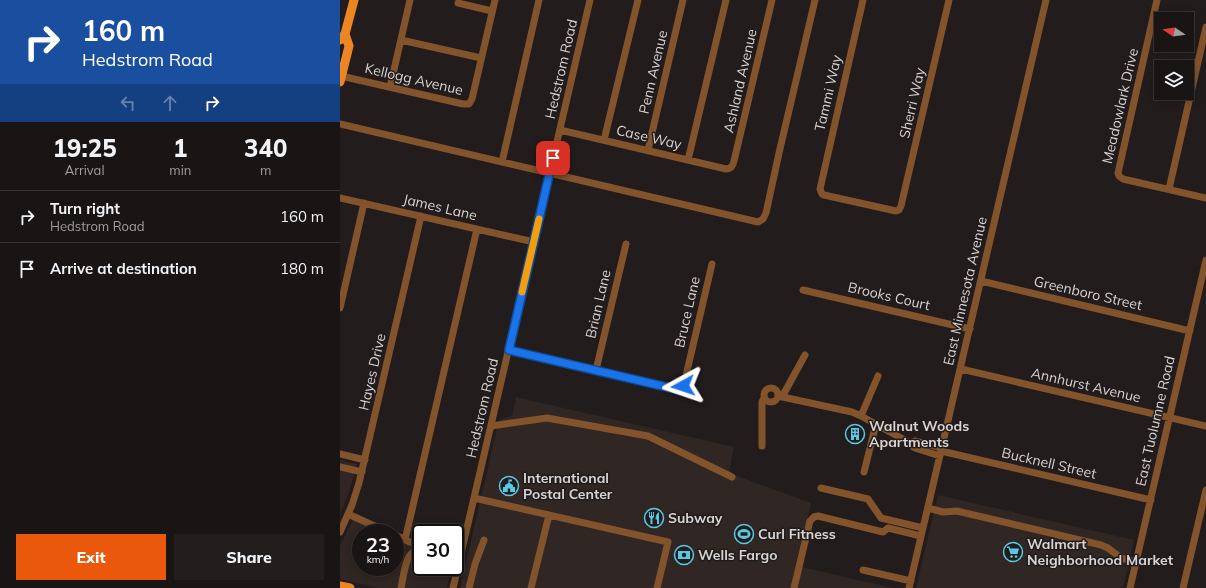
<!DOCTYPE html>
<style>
body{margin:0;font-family:Mulish,sans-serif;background:#231e1e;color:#f1f3f6;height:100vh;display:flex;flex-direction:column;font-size:15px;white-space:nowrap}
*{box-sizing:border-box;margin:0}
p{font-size:13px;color:#9f9fa0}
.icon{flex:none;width:22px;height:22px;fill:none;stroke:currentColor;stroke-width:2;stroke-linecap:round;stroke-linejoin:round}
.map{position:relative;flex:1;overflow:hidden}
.sheet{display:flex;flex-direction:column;background:#1a1515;width:340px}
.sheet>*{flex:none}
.hud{background:#1a4fa0;color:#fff;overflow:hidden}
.needle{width:26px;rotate:283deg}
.fabs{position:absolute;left:814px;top:12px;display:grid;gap:8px}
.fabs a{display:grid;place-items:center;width:40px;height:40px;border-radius:0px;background:#1a1515;box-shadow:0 2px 10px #0003,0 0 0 1px #383434;font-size:20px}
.speed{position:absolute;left:12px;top:524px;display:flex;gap:8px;font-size:20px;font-weight:700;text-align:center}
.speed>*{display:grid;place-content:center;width:52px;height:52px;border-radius:50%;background:#1a1515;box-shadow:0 2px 10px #0003,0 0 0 1px #383434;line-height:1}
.speed small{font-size:10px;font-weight:400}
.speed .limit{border:2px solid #111;border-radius:6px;background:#fff;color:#111}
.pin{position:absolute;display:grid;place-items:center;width:34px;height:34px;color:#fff;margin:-17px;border-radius:8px;box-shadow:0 2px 6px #0006}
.me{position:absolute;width:44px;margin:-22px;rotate:265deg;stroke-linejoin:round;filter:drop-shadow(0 0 3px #0008)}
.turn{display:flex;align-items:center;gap:14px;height:84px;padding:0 16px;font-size:18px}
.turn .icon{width:52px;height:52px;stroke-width:2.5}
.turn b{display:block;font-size:28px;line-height:34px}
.lanes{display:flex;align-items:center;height:38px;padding:0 16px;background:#0003;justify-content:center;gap:20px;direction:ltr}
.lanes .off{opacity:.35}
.eta{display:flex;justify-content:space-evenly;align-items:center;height:68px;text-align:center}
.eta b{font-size:24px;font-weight:800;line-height:28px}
.action{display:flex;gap:8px;margin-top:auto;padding:8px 16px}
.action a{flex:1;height:46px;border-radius:0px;background:#ea580c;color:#fff;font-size:16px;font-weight:800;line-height:46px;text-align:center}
.action a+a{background:#231e1e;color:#f1f3f6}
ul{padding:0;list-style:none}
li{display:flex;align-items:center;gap:12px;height:52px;padding:0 16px;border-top:1px solid #383434}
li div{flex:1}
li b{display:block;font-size:15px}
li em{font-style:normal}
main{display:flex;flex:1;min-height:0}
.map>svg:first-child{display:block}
.built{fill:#302624}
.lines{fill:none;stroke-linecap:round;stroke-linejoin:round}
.minor{stroke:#83532b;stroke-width:7}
.major{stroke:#eb8623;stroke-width:9}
.route-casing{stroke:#114b97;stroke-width:10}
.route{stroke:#1a73e8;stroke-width:7}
.slow{stroke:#f59e0b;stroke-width:7}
.labels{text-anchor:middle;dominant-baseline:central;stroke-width:3;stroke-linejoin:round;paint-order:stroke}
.street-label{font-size:14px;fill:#d7d4d3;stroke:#221c1c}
.poi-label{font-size:14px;font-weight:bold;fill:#d7d4d3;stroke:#221c1c;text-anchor:start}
</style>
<main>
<section class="sheet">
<div class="hud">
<div class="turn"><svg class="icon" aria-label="right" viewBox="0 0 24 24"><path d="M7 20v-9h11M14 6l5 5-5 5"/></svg><div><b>160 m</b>Hedstrom Road</div></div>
<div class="lanes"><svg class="icon off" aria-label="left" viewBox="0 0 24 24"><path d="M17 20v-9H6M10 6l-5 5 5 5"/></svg><svg class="icon off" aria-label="ahead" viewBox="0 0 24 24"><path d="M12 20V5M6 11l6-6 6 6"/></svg><svg class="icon" aria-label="right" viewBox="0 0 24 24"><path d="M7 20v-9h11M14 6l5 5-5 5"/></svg></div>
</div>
<div class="eta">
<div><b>19:25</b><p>Arrival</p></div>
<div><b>1</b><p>min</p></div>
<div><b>340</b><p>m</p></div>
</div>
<ul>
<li><svg class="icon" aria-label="right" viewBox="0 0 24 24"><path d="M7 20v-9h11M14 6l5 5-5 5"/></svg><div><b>Turn right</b><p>Hedstrom Road</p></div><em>160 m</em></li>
<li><svg class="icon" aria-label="arrive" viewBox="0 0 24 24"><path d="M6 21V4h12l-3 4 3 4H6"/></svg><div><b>Arrive at destination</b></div><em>180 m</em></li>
</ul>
<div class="action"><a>Exit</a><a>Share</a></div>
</section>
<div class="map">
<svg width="866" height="588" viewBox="0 0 866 588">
<rect width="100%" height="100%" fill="#221c1c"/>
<!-- built -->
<path class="built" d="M176,397L394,447L389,473L471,503L457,566L553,588H120L159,420L172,416Z
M0,460L17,464L10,489L0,516Z
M598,495L794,540L783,588H576Z
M13,519L43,533H21V567H55V539L68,545L81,548V567H111L107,588H38L0,579V546Z"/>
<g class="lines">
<!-- minor -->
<path class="minor" d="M523,0L480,189L482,194L484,195L556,211L559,210L561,206L609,0
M817,0L778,173L779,176L783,179L866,198
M118,3L152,11
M61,40L141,58
M1,76L123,104H129L132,99L155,0
M50,87L70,0
M0,124L418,222L423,219L426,213L439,153L475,0
M220,130L386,169C391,169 393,166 394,161L432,0
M264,140L298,0
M308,150L343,0
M348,160L386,0
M162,162L199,0
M829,189L866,27
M0,198L194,242
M641,281L850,331
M463,290L630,329
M0,308L24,203
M169,350L335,389H340L344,384L372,264
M621,369L866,426
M256,370L286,244
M424 395a7 7 0 1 1 14 0a7 7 0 1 1-14 0Z
M438,396L512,412L521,416L570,443L573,447L578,449L600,456
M442,397L465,355
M521,416L538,376
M151,426L207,418L308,436L392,477
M570,443L575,441L602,448
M422,446V402L424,398
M601,451L811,500
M0,454L25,460
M0,467L22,472
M524,472L536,424
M481,488L528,499L541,518L583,528
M134,498L328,542L317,588
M588,508L603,512L617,511L761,545L768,548L781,558L796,562
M8,514L50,533
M0,532L12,505L19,483L81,216
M55,535L70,542L81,545
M65,540L137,229
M523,570L571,581
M61,588C63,580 65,558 72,553C75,550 77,551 81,552
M113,588L250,0
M129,588L135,564L144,540
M191,588L209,515
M454,588L470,521L474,517L478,516L543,532L548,528L581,536
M569,588L706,0
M790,588L866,260
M843,588L866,490"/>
<!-- major -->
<path class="major" d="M0,40L5,34L14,0
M0,82L9,46L5,34
M0,586L10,588"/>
</g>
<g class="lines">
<!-- route casing -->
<g class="route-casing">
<path id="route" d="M213,158L169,350L335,389H340L343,386"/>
</g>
<!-- route -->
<use href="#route" class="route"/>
<!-- slow -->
<path class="slow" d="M182,292L199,219"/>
</g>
<!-- icons -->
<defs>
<g id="building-ring" transform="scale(1)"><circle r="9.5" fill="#221c1c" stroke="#58c9e4" stroke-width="1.5"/><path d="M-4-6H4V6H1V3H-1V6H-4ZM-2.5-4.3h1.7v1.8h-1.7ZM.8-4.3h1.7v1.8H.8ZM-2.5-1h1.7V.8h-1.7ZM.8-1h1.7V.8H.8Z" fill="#58c9e4"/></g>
<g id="civic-ring" transform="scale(1)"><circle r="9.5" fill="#221c1c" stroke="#58c9e4" stroke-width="1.5"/><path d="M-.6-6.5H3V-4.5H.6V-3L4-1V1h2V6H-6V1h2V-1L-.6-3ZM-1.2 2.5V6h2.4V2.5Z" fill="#58c9e4"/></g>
<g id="restaurant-ring" transform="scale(1)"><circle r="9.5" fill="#221c1c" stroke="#58c9e4" stroke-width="1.5"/><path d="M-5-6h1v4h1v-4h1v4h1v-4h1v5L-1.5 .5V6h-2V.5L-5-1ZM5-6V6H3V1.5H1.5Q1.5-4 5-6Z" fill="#58c9e4"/></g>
<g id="stadium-ring" transform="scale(1)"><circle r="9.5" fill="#221c1c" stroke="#58c9e4" stroke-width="1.5"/><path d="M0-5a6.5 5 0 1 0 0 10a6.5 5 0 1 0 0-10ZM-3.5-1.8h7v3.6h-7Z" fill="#58c9e4"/></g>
<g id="supermarket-ring" transform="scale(1)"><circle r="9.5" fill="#221c1c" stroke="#58c9e4" stroke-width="1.5"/><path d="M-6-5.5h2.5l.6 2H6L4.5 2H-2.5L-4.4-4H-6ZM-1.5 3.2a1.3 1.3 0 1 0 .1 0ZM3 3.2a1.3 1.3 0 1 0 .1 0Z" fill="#58c9e4"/></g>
<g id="bank-ring" transform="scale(1)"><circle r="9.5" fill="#221c1c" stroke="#58c9e4" stroke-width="1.5"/><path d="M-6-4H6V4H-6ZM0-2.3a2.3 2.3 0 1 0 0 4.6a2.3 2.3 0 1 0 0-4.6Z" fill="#58c9e4"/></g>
</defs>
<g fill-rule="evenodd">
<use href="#building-ring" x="515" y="434"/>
<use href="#civic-ring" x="169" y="486"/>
<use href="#restaurant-ring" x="314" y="518"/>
<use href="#stadium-ring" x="404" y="534"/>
<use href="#supermarket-ring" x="673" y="552"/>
<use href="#bank-ring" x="344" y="555"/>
</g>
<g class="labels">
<!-- street labels -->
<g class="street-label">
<text transform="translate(221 69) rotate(-77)">Hedstrom Road</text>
<text transform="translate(313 72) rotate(-77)">Penn Avenue</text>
<text transform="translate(74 79) rotate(13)">Kellogg Avenue</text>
<text transform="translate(400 81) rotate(-77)">Ashland Avenue</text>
<text transform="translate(488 93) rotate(-77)">Tammi Way</text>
<text transform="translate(572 103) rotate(-77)">Sherri Way</text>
<text transform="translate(780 106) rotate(-77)">Meadowlark Drive</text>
<text transform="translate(309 137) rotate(13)">Case Way</text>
<text transform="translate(100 207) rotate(13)">James Lane</text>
<text transform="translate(625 291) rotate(-77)">East Minnesota Avenue</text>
<text transform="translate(748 293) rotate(13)">Greenboro Street</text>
<text transform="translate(549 296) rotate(13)">Brooks Court</text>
<text transform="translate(258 304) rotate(-77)">Brian Lane</text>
<text transform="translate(347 312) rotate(-77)">Bruce Lane</text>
<text transform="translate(32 372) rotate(-77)">Hayes Drive</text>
<text transform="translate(746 385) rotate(13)">Annhurst Avenue</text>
<text transform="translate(142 408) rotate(-77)">Hedstrom Road</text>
<text transform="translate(815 421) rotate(-77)">East Tuolumne Road</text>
<text transform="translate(709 463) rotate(13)">Bucknell Street</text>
</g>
<!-- poi labels -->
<g class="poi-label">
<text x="529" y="426">Walnut Woods<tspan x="529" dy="16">Apartments</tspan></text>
<text x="183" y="478">International<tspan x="183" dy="16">Postal Center</tspan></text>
<text x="328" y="518">Subway</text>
<text x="418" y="534">Curl Fitness</text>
<text x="687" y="544">Walmart<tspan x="687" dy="16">Neighborhood Market</tspan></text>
<text x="358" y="555">Wells Fargo</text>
</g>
</g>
</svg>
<div class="fabs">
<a><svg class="needle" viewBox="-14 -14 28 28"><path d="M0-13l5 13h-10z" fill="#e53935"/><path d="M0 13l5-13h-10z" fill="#9f9fa0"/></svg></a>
<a><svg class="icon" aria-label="layers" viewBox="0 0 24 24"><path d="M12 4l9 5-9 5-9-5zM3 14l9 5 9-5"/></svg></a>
</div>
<div class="speed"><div>23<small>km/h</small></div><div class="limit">30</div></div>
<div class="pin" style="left:213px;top:158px;background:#d93025"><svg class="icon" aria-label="arrive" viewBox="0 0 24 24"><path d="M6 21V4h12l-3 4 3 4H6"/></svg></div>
<svg class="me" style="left:343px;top:386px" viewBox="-20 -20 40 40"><path d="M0-17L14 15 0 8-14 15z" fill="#1a73e8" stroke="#fff" stroke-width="4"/></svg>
</div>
</main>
